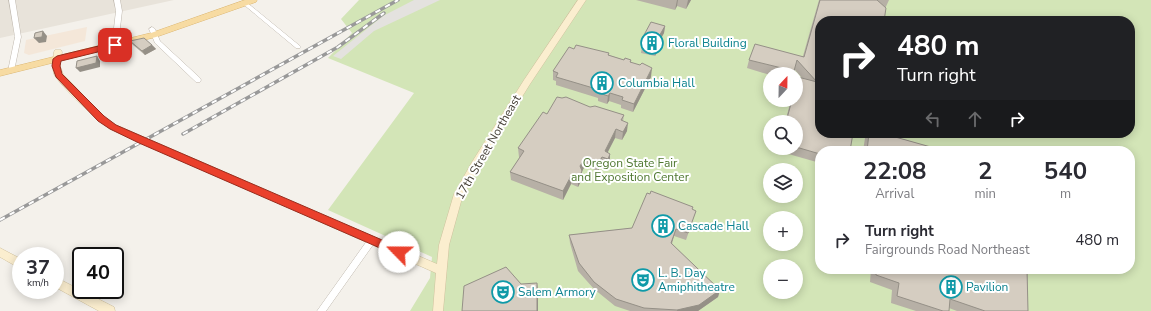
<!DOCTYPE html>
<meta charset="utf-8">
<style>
body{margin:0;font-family:"Nunito Sans",sans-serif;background:#f2f2f3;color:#2b2b33;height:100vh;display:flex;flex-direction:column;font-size:15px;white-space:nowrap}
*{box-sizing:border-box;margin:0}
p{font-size:13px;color:#7c7c81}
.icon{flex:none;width:22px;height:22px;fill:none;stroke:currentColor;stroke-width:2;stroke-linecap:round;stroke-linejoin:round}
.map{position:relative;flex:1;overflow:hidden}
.drawer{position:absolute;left:815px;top:146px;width:320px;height:128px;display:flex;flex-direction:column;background:#fff;border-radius:16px;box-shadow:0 2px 10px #0003}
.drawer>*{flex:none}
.hud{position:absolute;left:815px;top:16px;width:320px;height:122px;border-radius:16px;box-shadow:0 2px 10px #0003;background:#202124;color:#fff;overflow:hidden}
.needle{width:26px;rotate:22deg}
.buttons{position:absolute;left:763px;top:67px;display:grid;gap:8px}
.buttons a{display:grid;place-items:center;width:40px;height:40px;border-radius:50%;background:#fff;box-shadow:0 2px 10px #0003;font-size:20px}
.speed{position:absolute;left:12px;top:247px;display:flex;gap:8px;font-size:20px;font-weight:700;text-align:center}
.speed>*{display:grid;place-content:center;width:52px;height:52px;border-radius:50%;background:#fff;box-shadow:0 2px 10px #0003;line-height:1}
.speed small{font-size:10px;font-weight:400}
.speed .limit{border:2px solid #111;border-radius:6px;background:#fff;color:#111}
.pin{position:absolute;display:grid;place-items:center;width:34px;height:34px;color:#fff;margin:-17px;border-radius:8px;box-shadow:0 2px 6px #0006}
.me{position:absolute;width:44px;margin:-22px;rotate:293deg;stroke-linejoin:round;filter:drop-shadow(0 0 3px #0008)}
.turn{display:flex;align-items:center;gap:14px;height:84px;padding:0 16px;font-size:18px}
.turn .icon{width:52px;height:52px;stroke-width:2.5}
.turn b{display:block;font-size:28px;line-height:34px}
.lanes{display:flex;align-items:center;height:38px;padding:0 16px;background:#0003;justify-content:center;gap:20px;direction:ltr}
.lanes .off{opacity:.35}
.eta{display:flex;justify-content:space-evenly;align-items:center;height:68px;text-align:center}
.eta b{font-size:24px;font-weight:700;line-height:28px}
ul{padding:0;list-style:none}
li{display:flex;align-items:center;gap:12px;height:52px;padding:0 16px}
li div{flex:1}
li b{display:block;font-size:15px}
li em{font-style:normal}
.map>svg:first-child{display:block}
.residential{fill:#e8e3da}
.commercial{fill:#f4e7d9}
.green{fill:#d3e5b7;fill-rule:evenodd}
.parking{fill:#e4e2df}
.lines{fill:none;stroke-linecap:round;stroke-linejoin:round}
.street-casing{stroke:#bfb8ae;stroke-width:1}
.secondary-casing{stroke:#d0c19e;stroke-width:1}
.primary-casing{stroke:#dcb772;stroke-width:1}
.street{fill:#fff;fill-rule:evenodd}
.secondary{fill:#fbeecf;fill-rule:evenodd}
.primary{fill:#f7dba2;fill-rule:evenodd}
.rail-casing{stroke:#999;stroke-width:3.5}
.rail{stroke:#fff;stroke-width:2;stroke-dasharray:5.5;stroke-linecap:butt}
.wall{fill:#b7b0a6}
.shaded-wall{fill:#959087}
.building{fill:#d5cdc1;stroke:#959087}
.route{fill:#ea402c;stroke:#982a1d}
.labels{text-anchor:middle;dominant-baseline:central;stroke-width:4;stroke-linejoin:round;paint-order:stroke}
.culture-label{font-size:12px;fill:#0d838f;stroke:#fff;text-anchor:start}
.street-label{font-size:12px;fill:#484239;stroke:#fff}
.park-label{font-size:12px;fill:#4e7730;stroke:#fff}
</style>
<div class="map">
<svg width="1151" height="311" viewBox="0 0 1151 311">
<rect width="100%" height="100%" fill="#f4f1eb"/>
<!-- residential -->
<path class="residential" d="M0,0H174L0,38Z"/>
<!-- commercial -->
<path class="commercial" d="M87,27L85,41L29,55L24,53L26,40Z"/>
<!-- green -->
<path class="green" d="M359,0H1151V311H410L430,278L432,257L328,210L414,93L328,58L352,33L341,19ZM820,21H1130V133H820ZM770,74H796V100H770ZM770,122H796V148H770ZM820,151H1130V269H820ZM770,170H796V196H770ZM770,218H796V244H770ZM770,266H796V292H770Z"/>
<!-- parking -->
<path class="parking" d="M414,0H440L374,31L341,59L333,56L383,16Z"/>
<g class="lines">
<!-- street casing -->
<g class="street-casing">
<path id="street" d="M9,0H15L21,37L14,71L11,73L8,71L15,37Z
M114,0H120L122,11L118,45L115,47L112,45L116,11Z
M245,1L300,46L301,47L300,48H296L243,4L242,3Z
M152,27L155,29L160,41L200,78L201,80L200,82H196L155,43L149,29Z
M372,237L375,238L376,240L375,242L326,311H317L369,238Z"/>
</g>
<!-- secondary casing -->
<g class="secondary-casing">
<path id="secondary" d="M578,0H586L530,84L478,168L462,198L449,245L443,311H433L436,273L110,129C99,122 59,85 54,74C52,66 53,60 54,52L55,50H61L62,52L60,66L63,74L104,117L116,125L437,264L439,245L454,194L472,162L524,80Z
M0,248L21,259V269L0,257Z
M55,277L114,307L115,311H99L55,287Z"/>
</g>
<!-- primary casing -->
<g class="primary-casing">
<path id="primary" d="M245,0H257L256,2L156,37L0,76V70L151,33Z"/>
</g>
<!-- street -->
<use href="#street" class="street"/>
<!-- secondary -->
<use href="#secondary" class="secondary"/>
<!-- primary -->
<use href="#primary" class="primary"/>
<!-- rail casing -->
<g class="rail-casing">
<path id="rail" d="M183,134L338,47L384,13
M0,220L398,0"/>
</g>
<!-- rail -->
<use href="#rail" class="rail"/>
</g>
<!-- wall -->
<path class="wall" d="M636,0H691L686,9L677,6L675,10Z
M819,0H889L820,151V163L778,151V148H796V122H785L791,100H796V82L798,77L802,78L795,70L793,74H770V75L747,68L749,60L803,56Z
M665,26L664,33L661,39V46L655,56L641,53L642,46L644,42V35Z
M130,41L152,45L156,49L145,55L133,45Z
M574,49L609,53V55L624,60H631V62L651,77L633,112L621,108V105L609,101L607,104L598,101V98L556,85V81L553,80V71Z
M590,107L624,115L623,121L627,131L622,140L615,138L608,152L610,162L607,168L601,165L598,171L585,166L582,171V179L578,187L571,184L563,200L511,180L510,172L520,157H519L518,148L547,114Z
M868,133H881L945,151H863L865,138Z
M692,210L696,211L686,240L674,236L672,244L720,290L718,297L698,311H630L615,306L594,289L578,271L570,243L569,235L632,228Z
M871,269H1027L1028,311H957L949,308V311H916L891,303L892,290L870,282Z"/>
<!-- shaded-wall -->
<path class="shaded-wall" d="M677,0H678L677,6L675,10Z
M688,0H691L686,9Z
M665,26L664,33L657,45L658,38Z
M43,31L47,36L46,42L39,43L34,38Z
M661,39V46L655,56L656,49Z
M152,45L156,49L145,55L142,51Z
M97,56L100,61V67L80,72L76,68Z
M652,68L651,77L633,112L634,104Z
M610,93L609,101L607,104L608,96Z
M628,123L627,131L622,140L623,132Z
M616,129L615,138L604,159L605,151Z
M610,154V162L607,168L608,159Z
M602,157L601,165L598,171L599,162Z
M585,158V166L580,175V166Z
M582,171V179L578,187V179Z
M571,176V184L563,200V191Z
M676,229L674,236L669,250L671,243Z
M537,283L538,290V311H537Z
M720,290L718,297L698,311H677V310Z"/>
<!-- building -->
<path class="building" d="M820,0H877L886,8L884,21H820V133H853L850,151H820V154L796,147V122H786L792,100H796V85L798,77L817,82L797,60L794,71L749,60L755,44L804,57Z
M651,22L665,26L658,38L661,39L656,49L642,46L647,36L644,35Z
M43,31L42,37L34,38L35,33Z
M144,38L152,45L142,51L130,41Z
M576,45L609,53L608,55L624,60L625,58L631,60L630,62L640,65L642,63L652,68L634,104L622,100L623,97L610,93L608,96L599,93L600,90L556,77L558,73L553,71L569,47L574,49Z
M97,56L96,63L76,68L77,61Z
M557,97L562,98L566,97L590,107L595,106L624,115L621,120L628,123L623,132L616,129L605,151L610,154L608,159L602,157L599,162L585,158L580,166L582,171L578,179L571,176L563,191L510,172L524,151L518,148L543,112L547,114Z
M869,133H881L945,151H867Z
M651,191L693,207L692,209L696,211L688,233L676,229L671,243L720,290L699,305L677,310L644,308L616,299L594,282L579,263L569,235L632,228L647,193L650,194Z
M506,267L521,284L537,283V311H462L464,286Z
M876,269H1027L1028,311H985L950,299L949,311H943L897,296L899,283L876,275Z"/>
<!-- route -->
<path class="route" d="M115,42L118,43V47L61,61L60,66L62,74L104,116L116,125L146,138L403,249L405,252L403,255H396L139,143L110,129L98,121L56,77L52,66L53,59L57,56Z"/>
<!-- icons -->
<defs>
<g id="building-ring" transform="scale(1.15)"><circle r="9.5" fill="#fff" stroke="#0f9aa8" stroke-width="1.5"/><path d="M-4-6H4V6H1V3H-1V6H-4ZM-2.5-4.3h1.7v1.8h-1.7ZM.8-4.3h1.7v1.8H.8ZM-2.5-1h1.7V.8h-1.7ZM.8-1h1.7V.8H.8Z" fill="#0f9aa8"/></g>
<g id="theatre-ring" transform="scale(1.15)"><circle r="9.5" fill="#fff" stroke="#0f9aa8" stroke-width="1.5"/><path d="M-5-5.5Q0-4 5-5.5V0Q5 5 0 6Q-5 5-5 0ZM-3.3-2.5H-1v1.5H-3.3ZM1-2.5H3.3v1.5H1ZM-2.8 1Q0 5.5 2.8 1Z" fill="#0f9aa8"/></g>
</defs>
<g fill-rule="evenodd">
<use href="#building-ring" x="652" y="43"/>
<use href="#building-ring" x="602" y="83"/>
<use href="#building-ring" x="663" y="226"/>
<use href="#theatre-ring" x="643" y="280"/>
<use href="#building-ring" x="951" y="287"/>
<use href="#theatre-ring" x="503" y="292"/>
</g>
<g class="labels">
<!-- culture labels -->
<g class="culture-label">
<text x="668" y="43">Floral Building</text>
<text x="618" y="83">Columbia Hall</text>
<text x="678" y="226">Cascade Hall</text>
<text x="658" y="273">L. B. Day<tspan x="658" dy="14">Amiphitheatre</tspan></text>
<text x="966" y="287">Pavilion</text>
<text x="518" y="292">Salem Armory</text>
</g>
<!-- street labels -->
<g class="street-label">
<text transform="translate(488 147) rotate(-60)">17th Street Northeast</text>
</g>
<!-- park labels -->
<g class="park-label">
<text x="630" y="163">Oregon State Fair<tspan x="630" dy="14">and Exposition Center</tspan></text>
</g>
</g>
</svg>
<div class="buttons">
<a><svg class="needle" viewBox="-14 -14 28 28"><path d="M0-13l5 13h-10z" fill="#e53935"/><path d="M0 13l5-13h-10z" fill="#7c7c81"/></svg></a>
<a><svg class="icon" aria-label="search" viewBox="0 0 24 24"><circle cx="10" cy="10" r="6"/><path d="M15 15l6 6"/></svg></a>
<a><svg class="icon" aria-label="layers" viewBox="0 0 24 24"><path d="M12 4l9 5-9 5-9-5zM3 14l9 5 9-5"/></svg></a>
<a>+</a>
<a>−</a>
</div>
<div class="speed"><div>37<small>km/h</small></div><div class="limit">40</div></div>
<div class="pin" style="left:115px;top:45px;background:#d93025"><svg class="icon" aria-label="arrive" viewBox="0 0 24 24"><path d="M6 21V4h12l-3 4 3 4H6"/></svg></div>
<svg class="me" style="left:399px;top:252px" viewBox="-20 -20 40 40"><circle r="19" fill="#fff"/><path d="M0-13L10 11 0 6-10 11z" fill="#ea402c"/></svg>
<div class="hud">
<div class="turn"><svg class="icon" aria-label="right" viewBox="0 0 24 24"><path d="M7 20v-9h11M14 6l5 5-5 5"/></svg><div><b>480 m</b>Turn right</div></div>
<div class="lanes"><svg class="icon off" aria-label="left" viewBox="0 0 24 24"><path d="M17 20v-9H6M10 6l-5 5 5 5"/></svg><svg class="icon off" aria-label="ahead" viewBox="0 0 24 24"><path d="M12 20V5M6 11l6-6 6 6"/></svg><svg class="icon" aria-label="right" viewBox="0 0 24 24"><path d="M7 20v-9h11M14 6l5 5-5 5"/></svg></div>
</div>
<section class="drawer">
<div class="eta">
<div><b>22:08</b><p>Arrival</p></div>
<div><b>2</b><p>min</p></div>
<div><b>540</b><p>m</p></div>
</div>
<ul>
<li><svg class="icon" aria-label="right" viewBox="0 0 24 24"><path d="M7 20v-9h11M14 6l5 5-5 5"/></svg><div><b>Turn right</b><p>Fairgrounds Road Northeast</p></div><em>480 m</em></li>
</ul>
</section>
</div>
